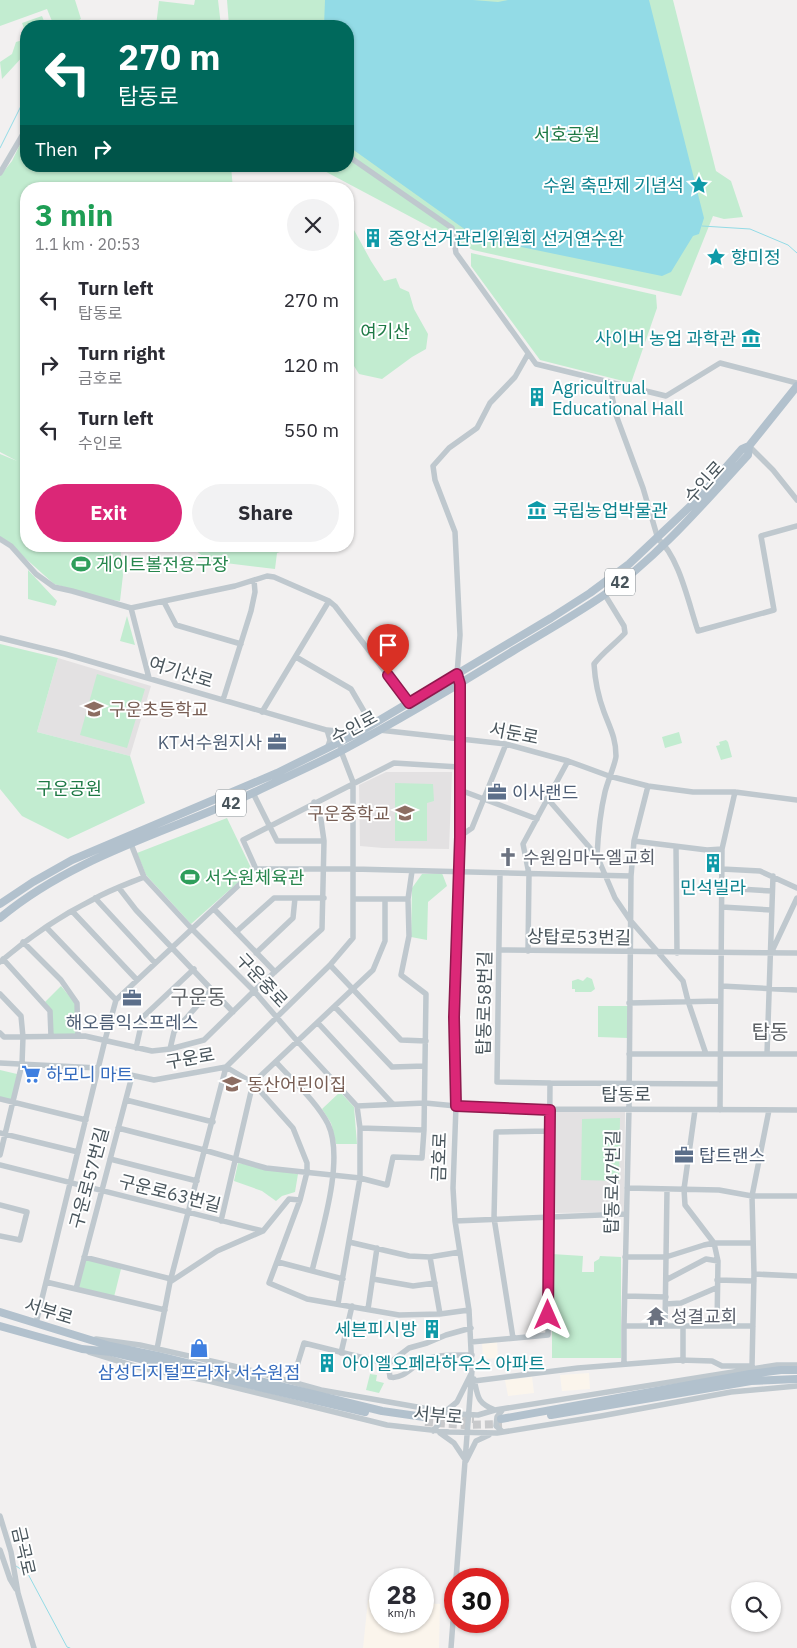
<!DOCTYPE html>
<meta charset="utf-8">
<style>
body{margin:0;font-family:"IBM Plex Sans","Noto Sans KR",sans-serif;background:#f2f2f3;color:#2b2b33;height:100vh;display:flex;flex-direction:column;font-size:19px;white-space:nowrap}
*{box-sizing:border-box;margin:0}
p{font-size:16px;color:#7c7c81}
.icon{flex:none;width:28px;height:28px;fill:none;stroke:currentColor;stroke-width:2;stroke-linecap:round;stroke-linejoin:round}
.map{position:relative;flex:1;overflow:hidden}
.drawer{position:absolute;left:20px;top:182px;width:334px;height:370px;display:flex;flex-direction:column;background:#fff;border-radius:20px;box-shadow:0 1px 4px #0004}
.drawer>*{flex:none}
.hud{position:absolute;left:20px;top:20px;width:334px;height:152px;border-radius:20px;box-shadow:0 1px 4px #0004;background:#00695c;color:#fff;overflow:hidden}
.tools{position:absolute;left:731px;top:1582px;display:grid;gap:10px}
.tools a{display:grid;place-items:center;width:50px;height:50px;border-radius:50%;background:#fff;box-shadow:0 1px 4px #0004;font-size:25px}
.speed{position:absolute;left:369px;top:1568px;display:flex;gap:10px;font-size:25px;font-weight:700;text-align:center}
.speed>*{display:grid;place-content:center;width:65px;height:65px;border-radius:50%;background:#fff;box-shadow:0 1px 4px #0004;line-height:1}
.speed small{font-size:12px;font-weight:400}
.speed .limit{border:8px solid #d22;background:#fff;color:#111}
.pin{position:absolute;display:grid;place-items:center;width:42px;height:42px;color:#fff;margin:-51px -21px;border-radius:50% 50% 50% 0;rotate:-45deg;box-shadow:0 0 5px #0007}
.pin .icon{rotate:45deg}
.me{position:absolute;width:55px;margin:-28px;rotate:0deg;stroke-linejoin:round;filter:drop-shadow(0 0 4px #0008)}
.turn{display:flex;align-items:center;gap:18px;height:105px;padding:0 15px;font-size:22px}
.turn .icon{width:65px;height:65px;stroke-width:2.5}
.turn b{display:block;font-size:35px;line-height:42px}
.then{display:flex;align-items:center;height:48px;padding:0 15px;background:#0003;gap:10px;font-size:19px}
.round{display:grid;place-items:center;flex:none;width:52px;height:52px;border-radius:26px;background:#f2f2f3}
.overview{display:flex;align-items:center;justify-content:space-between;height:85px;padding:0 15px}
h1{font-size:30px;font-weight:800;line-height:38px;color:#1e9e55}
.cta{display:flex;gap:10px;margin-top:auto;padding:10px 15px}
.cta a{flex:1;height:58px;border-radius:30px;background:#db2777;color:#fff;font-size:20px;font-weight:800;line-height:58px;text-align:center}
.cta a+a{background:#f2f2f3;color:#2b2b33}
ul{padding:0;list-style:none}
li{display:flex;align-items:center;gap:15px;height:65px;padding:0 15px}
li div{flex:1}
li b{display:block;font-size:19px}
li em{font-style:normal}
.map>svg:first-child{display:block}
.commercial{fill:#fbf5ec}
.education{fill:#e3e1e2}
.green{fill:#c2ecd0}
.water{fill:#93dbe6}
.lines{fill:none;stroke-linecap:round;stroke-linejoin:round}
.stream{stroke:#93dbe6;stroke-width:1}
.major-tunnel{stroke:#c8c9cb;stroke-width:8;stroke-dasharray:8 4;stroke-linecap:butt}
.minor{stroke:#bfc8ce;stroke-width:5.5}
.major{stroke:#b2c1cd;stroke-width:8}
.route-casing{stroke:#8e194d;stroke-width:12}
.route{stroke:#db2777;stroke-width:9}
.labels{text-anchor:middle;dominant-baseline:central;stroke-width:4;stroke-linejoin:round;paint-order:stroke}
.shield{fill:#fff;stroke:#80888d;stroke-width:1}
.shield-label{font-size:16px;font-weight:bold;fill:#49555c}
.park-label{font-size:18px;fill:#1e7945;stroke:#fff}
.culture-label{font-size:18px;fill:#0d838f;stroke:#fff;text-anchor:start}
.street-label{font-size:18px;fill:#49555c;stroke:#fff}
.leisure-label{font-size:18px;fill:#27864d;stroke:#fff;text-anchor:start}
.education-label{font-size:18px;fill:#785e54;stroke:#fff;text-anchor:start}
.service-label{font-size:18px;fill:#4e5e75;stroke:#fff;text-anchor:start}
.worship-label{font-size:18px;fill:#5b616d;stroke:#fff;text-anchor:start}
.shop-label{font-size:18px;fill:#366cbe;stroke:#fff;text-anchor:start}
.quarter-label{font-size:20px;fill:#5d6165;stroke:#fff}
</style>
<div class="map">
<svg width="797" height="1648" viewBox="0 0 797 1648">
<rect width="100%" height="100%" fill="#f2f0f0"/>
<!-- commercial -->
<path class="commercial" d="M497,1341L498,1358L483,1359L482,1342Z
M589,1373L590,1389L562,1391L560,1375Z
M532,1377L534,1393L508,1396L505,1380Z
M368,1600L380,1601V1621H422L423,1603L440,1604L439,1648H363Z"/>
<!-- education -->
<path class="education" d="M58,658L151,686L130,756L37,732Z
M386,772H452L449,849L383,848L360,846L359,785Z
M553,1112H625L624,1212L552,1213Z"/>
<!-- green -->
<path class="green" d="M0,0H75L81,19L67,26H54L47,9L0,26Z
M195,0H218L221,26H156L159,1L194,5Z
M227,0H673L716,171L731,181L743,217L724,219L713,216L681,296L473,250L315,166H348V26H229Z
M42,16L46,26H26V34L22,23Z
M26,39V53L2,79L0,62L12,54L16,42Z
M26,132V166H231L233,189H26V465H23L26,466V546H120L123,575L120,601L111,600L54,584L4,539L0,537V454L17,461L0,452V176L12,161Z
M348,219L371,261L384,281L396,278L400,288L409,292L414,309L428,334L426,349L412,357L382,379L359,374L349,358L348,359Z
M471,253L656,295L657,308L631,383L540,360L471,266Z
M190,546H297L277,553L275,569L209,561Z
M28,570L57,601L55,606L28,599Z
M127,616L135,645L120,641Z
M0,644L58,658L37,732L130,756L145,803L68,839L22,816L0,789Z
M97,674L145,689L127,748L80,735Z
M679,732L682,743L665,748L662,737Z
M726,740L728,742L732,757L721,760L716,746L720,745L719,742Z
M395,783L433,784L434,801L427,803V841H395Z
M227,818L252,870L191,924L146,875L137,853Z
M442,873L447,886L428,902L427,940L411,937L412,888L422,874Z
M587,977L592,979L595,989L591,992H575V989H572V981L578,979L583,981Z
M61,986L75,1003L76,1034L52,1035L51,1010L45,1002Z
M598,1006H628L627,1038L598,1037Z
M0,1070L17,1074L12,1100L0,1097Z
M340,1092L354,1107L357,1144H336L331,1123L322,1109Z
M620,1118L619,1181L581,1180L582,1119Z
M238,1163L298,1174L295,1192L282,1196L276,1201L262,1191L234,1181Z
M552,1254L583,1256L582,1272H594V1262L599,1259L600,1256L621,1257V1358H552Z
M85,1259L121,1269L114,1297L78,1287Z
M370,1374L377,1375L376,1381L384,1383L379,1393L366,1390Z"/>
<!-- water -->
<path class="water" d="M325,0H473L498,2L508,0H649L704,218L699,234L693,236L671,272L662,276L477,238L348,146V26H324Z"/>
<g class="lines">
<!-- stream -->
<path class="stream" d="M0,148L26,96
M702,226L750,229L788,245L797,253
M16,1566L28,1574L67,1647L70,1648"/>
<!-- major-tunnel -->
<path class="major-tunnel" d="M448,1418L474,1419
M425,1422L464,1425L502,1424"/>
<!-- minor -->
<path class="minor" d="M348,156L452,228L456,253L536,364L666,396L720,363L797,383
M0,173L26,129
M609,382L616,415L643,488L658,539C679,556 689,605 698,631L774,610L761,536L797,526
M749,446L773,470L797,500
M0,539L11,546L36,574L54,587L72,591L131,608L149,678
M164,602L176,625L241,644
M131,608L235,586L267,576L274,577L329,601L335,606L409,703
M0,638L65,654L333,732L340,742L341,751L353,782V938L330,965L226,1067L154,1080L98,1068L0,1063
M296,657L351,689L372,725
M223,700L251,611L255,592L254,580
M262,712L329,601
M379,730L506,744L568,761L609,776L648,786L693,792H735L797,800
M327,749L330,740L327,730L357,733
M648,786L634,841L631,876L629,1109L624,1326H753
M460,790L537,819
M253,793L277,841H324
M547,798L597,856L615,898L630,920L683,981L688,1001L706,1054
M459,837L472,828L506,744
M634,841L707,850L722,849
M131,844L144,877L192,929L254,991L298,1042L357,1106L425,1103L456,1106L550,1109L797,1110
M676,847L677,953
M597,856C598,835 600,813 605,792C607,783 616,762 616,756C616,738 610,728 604,712C598,696 595,681 594,664C603,652 615,644 625,633L624,626L605,595
M256,869L243,840L394,763L459,767
M722,869L760,871L797,888
M119,888L136,910L233,1012
M722,888L772,891
M95,898L155,963
M353,899H408
M722,907L771,910
M214,909L275,972
M72,911L137,980
M46,927L116,1000
M236,932L274,898H324
M23,942L61,980L77,1003L78,1036
M500,950L797,953
M528,951L529,874L523,844L568,761
M772,951L797,898
M256,953L293,918L295,898
M3,959L50,1011L51,1036
M0,962C29,937 60,916 94,899C110,890 127,884 144,877
M330,965L401,1040L426,1041
M721,986L797,990
M0,994L21,1016L23,1037L22,1064L0,1155
M629,1003L720,1001
M335,1007L392,1067L425,1066
M318,1023L392,1103
M0,1033L4,1037L85,1036L152,1051L170,1049L204,1040L254,991L322,929L324,841L321,820L314,802
M136,1048L143,1017L194,969
M170,1049L174,1032L212,989
M629,1054H797
M767,1054L773,876
M276,1062C293,1081 316,1101 328,1124C345,1160 321,1233 312,1271
M226,1067L253,1083L293,1128L307,1163V1172L300,1200L269,1283L307,1299L399,1315L440,1314L469,1310
M550,1083L719,1084
M0,1099L86,1120
M126,1100L213,1122
M695,1110L684,1189L685,1205L714,1243L718,1261L717,1326
M720,1110L722,849L735,792
M118,1128L204,1150L266,1168L360,1178L387,1185L393,1157L422,1158L424,1130L426,994L401,975L409,936L408,899L412,871
M360,1128L424,1130
M0,1133L78,1152
M110,1159L197,1181
M0,1165L263,1231
M627,1188L719,1190L752,1196H797
M0,1205L27,1212L20,1240L0,1236
M221,1221L253,1083L373,970L385,941V899
M455,1221L626,1214
M349,1242L409,1256L430,1257L460,1252
M84,1257L171,1279
M430,1257L440,1314
M625,1257H666L704,1245L714,1243H753
M278,1262L343,1279
M754,1274L797,1276
M373,1279L413,1286L435,1283
M666,1280L706,1259L718,1261
M717,1280L754,1281
M46,1282L165,1310
M170,1282L217,1251L263,1231L289,1199L300,1200
M76,1289L132,1076
M625,1296L666,1297
M338,1304L360,1178V1128L357,1106
M666,1304L681,1303L716,1288
M368,1309L377,1248
M36,1323L105,1040L116,1000L256,869H353L631,876
M683,1325V1361
M665,1326L667,1190
M513,1338L494,1218L496,1132L549,1131
M96,1339L140,1345L242,1368L321,1390L457,1414L478,1415L495,1410L777,1365H797
M471,1342L548,1335L550,1083L497,1082L500,873
M157,1349L170,1282L226,1067
M89,1352L141,1368L209,1381L387,1425L449,1432L497,1433L601,1416L731,1392L797,1386
M341,1353L352,1306
M388,1364L390,1377C403,1380 414,1365 424,1360C436,1354 459,1355 472,1355
M388,1364L409,1348L427,1343L446,1335L471,1328
M624,1364V1326
M752,1366L754,1274L752,1196L769,1110
M474,1379C478,1397 477,1403 495,1410
M474,1381L578,1368L679,1360L712,1361L722,1366H750
M292,1382L304,1343L388,1364
M429,1409L438,1418V1425L433,1431
M503,1409L497,1417L496,1426L503,1432
M446,1411L457,1402L471,1374
M440,1433L454,1443L466,1461L476,1441L489,1435
M0,1516L11,1552L18,1593L34,1648
M0,1550L10,1579L16,1589
M456,1579L472,1370L469,1310L455,1221L453,1188L456,1106L454,1017L461,739L460,684L457,674L460,635L455,532L435,480L433,466L449,448L477,428L490,403L515,377L528,354
M451,1648L455,1595"/>
<!-- major -->
<path class="major" d="M0,904L33,882L72,860L277,773L358,733L551,618L590,593L629,564L700,497L742,449L749,446L797,386
M0,918C74,856 169,832 255,792C284,778 314,765 343,750C401,719 458,685 513,651C543,633 575,615 604,595C659,556 703,504 748,455L749,446
M0,1312L110,1346L158,1356L382,1411L424,1417
M0,1326L82,1349L111,1352L365,1412
M551,1415L751,1381L797,1379
M501,1419L750,1374L781,1370H797"/>
</g>
<g class="lines">
<!-- route casing -->
<g class="route-casing">
<path id="route" d="M388,675L409,703L457,674L460,684V837L454,1017L456,1106L550,1110L548,1315"/>
</g>
<!-- route -->
<use href="#route" class="route"/>
</g>
<!-- icons -->
<defs>
<g id="sight-bare" transform="scale(1.5)"><path d="M0-6L1.8-2.2L6-1.7L2.9 1.2L3.7 5.4L0 3.3L-3.7 5.4L-2.9 1.2L-6-1.7L-1.8-2.2Z" fill="#0f9aa8" stroke="#fff" stroke-width="2.5" paint-order="stroke"/></g>
<g id="building-bare" transform="scale(1.5)"><path d="M-4-6H4V6H1V3H-1V6H-4ZM-2.5-4.3h1.7v1.8h-1.7ZM.8-4.3h1.7v1.8H.8ZM-2.5-1h1.7V.8h-1.7ZM.8-1h1.7V.8H.8Z" fill="#0f9aa8" stroke="#fff" stroke-width="2.5" paint-order="stroke"/></g>
<g id="museum-bare" transform="scale(1.5)"><path d="M0-6L6-3V-2H-6V-3ZM-5-1h2V3h-2ZM-1-1h2V3h-2ZM3-1h2V3H3ZM-6 4H6V6H-6Z" fill="#0f9aa8" stroke="#fff" stroke-width="2.5" paint-order="stroke"/></g>
<g id="stadium-bare" transform="scale(1.5)"><path d="M0-5a6.5 5 0 1 0 0 10a6.5 5 0 1 0 0-10ZM-3.5-1.8h7v3.6h-7Z" fill="#2e9e5b" stroke="#fff" stroke-width="2.5" paint-order="stroke"/></g>
<g id="school-bare" transform="scale(1.5)"><path d="M0-5L7-2L0 1L-7-2ZM-4 1L0 2.5L4 1V4Q0 6-4 4Z" fill="#8d6e63" stroke="#fff" stroke-width="2.5" paint-order="stroke"/></g>
<g id="office-bare" transform="scale(1.5)"><path d="M-6-3h4V-5.5h4V-3h4V5H-6ZM-1-4.5V-3h2v-1.5ZM-6 0V1H6V0Z" fill="#5c6f8a" stroke="#fff" stroke-width="2.5" paint-order="stroke"/></g>
<g id="church-bare" transform="scale(1.5)"><path d="M-1.2-6h2.4v3.5h3.3v2.4h-3.3V6h-2.4V-.1h-3.3v-2.4h3.3Z" fill="#6b7280" stroke="#fff" stroke-width="2.5" paint-order="stroke"/></g>
<g id="supermarket-bare" transform="scale(1.5)"><path d="M-6-5.5h2.5l.6 2H6L4.5 2H-2.5L-4.4-4H-6ZM-1.5 3.2a1.3 1.3 0 1 0 .1 0ZM3 3.2a1.3 1.3 0 1 0 .1 0Z" fill="#3f7fe0" stroke="#fff" stroke-width="2.5" paint-order="stroke"/></g>
<g id="temple-bare" transform="scale(1.5)"><path d="M0-6L5-2H3V0L6.5 2.5H4V6H1.5V3h-3V6H-4V2.5H-6.5L-3 0V-2H-5Z" fill="#6b7280" stroke="#fff" stroke-width="2.5" paint-order="stroke"/></g>
<g id="shop-bare" transform="scale(1.5)"><path d="M-5-2.5h2.3a2.7 3.5 0 0 1 5.4 0H5L5.5 6h-11ZM-1.5-2.5h3a1.5 2.3 0 0 0-3 0Z" fill="#3f7fe0" stroke="#fff" stroke-width="2.5" paint-order="stroke"/></g>
</defs>
<g fill-rule="evenodd">
<use href="#sight-bare" x="699" y="185"/>
<use href="#building-bare" x="373" y="238"/>
<use href="#sight-bare" x="716" y="257"/>
<use href="#museum-bare" x="751" y="338"/>
<use href="#building-bare" x="537" y="397"/>
<use href="#museum-bare" x="537" y="510"/>
<use href="#stadium-bare" x="81" y="564"/>
<use href="#school-bare" x="94" y="709"/>
<use href="#office-bare" x="277" y="742"/>
<use href="#office-bare" x="497" y="792"/>
<use href="#school-bare" x="405" y="813"/>
<use href="#church-bare" x="508" y="857"/>
<use href="#building-bare" x="713" y="863"/>
<use href="#stadium-bare" x="190" y="877"/>
<use href="#office-bare" x="132" y="998"/>
<use href="#supermarket-bare" x="31" y="1074"/>
<use href="#school-bare" x="232" y="1084"/>
<use href="#office-bare" x="684" y="1155"/>
<use href="#temple-bare" x="656" y="1316"/>
<use href="#building-bare" x="432" y="1329"/>
<use href="#shop-bare" x="199" y="1348"/>
<use href="#building-bare" x="327" y="1363"/>
</g>
<g class="labels">
<!-- shield labels -->
<g class="shield">
<rect x="605" y="568.5" width="30" height="27" rx="4"/>
<rect x="216" y="789.5" width="30" height="27" rx="4"/>
</g>
<g class="shield-label">
<text x="620" y="582">42</text>
<text x="231" y="803">42</text>
</g>
<!-- park labels -->
<g class="park-label">
<text x="567" y="134">서호공원</text>
<text x="385" y="331">여기산</text>
<text x="69" y="788">구운공원</text>
</g>
<!-- culture labels -->
<g class="culture-label">
<text x="684" y="185" text-anchor="end">수원 축만제 기념석</text>
<text x="388" y="238">중앙선거관리위원회 선거연수완</text>
<text x="731" y="257">향미정</text>
<text x="736" y="338" text-anchor="end">사이버 농업 과학관</text>
<text x="552" y="387">Agricultrual<tspan x="552" dy="21">Educational Hall</tspan></text>
<text x="552" y="510">국립농업박물관</text>
<text x="713" y="887" text-anchor="middle">민석빌라</text>
<text x="417" y="1329" text-anchor="end">세븐피시방</text>
<text x="342" y="1363">아이엘오페라하우스 아파트</text>
</g>
<!-- street labels -->
<g class="street-label">
<text transform="translate(704 482) rotate(-48)">수인로</text>
<text transform="translate(181 672) rotate(17)">여기산로</text>
<text transform="translate(354 727) rotate(-28)">수인로</text>
<text transform="translate(514 733) rotate(11)">서둔로</text>
<text transform="translate(579 937) rotate(1)">상탑로53번길</text>
<text transform="translate(262 980) rotate(47)">구운중로</text>
<text transform="translate(484 1003) rotate(-89)">탑동로58번길</text>
<text transform="translate(190 1058) rotate(-10)">구운로</text>
<text x="626" y="1094">탑동로</text>
<text transform="translate(439 1157) rotate(-88)">금호로</text>
<text transform="translate(89 1178) rotate(-75)">구운로57번길</text>
<text transform="translate(612 1182) rotate(-89)">탑동로47번길</text>
<text transform="translate(170 1193) rotate(14)">구운로63번길</text>
<text transform="translate(49 1311) rotate(17)">서부로</text>
<text transform="translate(438 1415) rotate(5)">서부로</text>
<text transform="translate(24 1551) rotate(77)">금곡로</text>
</g>
<!-- leisure labels -->
<g class="leisure-label">
<text x="96" y="564">게이트볼전용구장</text>
<text x="205" y="877">서수원체육관</text>
</g>
<!-- education labels -->
<g class="education-label">
<text x="109" y="709">구운초등학교</text>
<text x="390" y="813" text-anchor="end">구운중학교</text>
<text x="247" y="1084">동산어린이집</text>
</g>
<!-- service labels -->
<g class="service-label">
<text x="262" y="742" text-anchor="end">KT서수원지사</text>
<text x="512" y="792">이사랜드</text>
<text x="132" y="1022" text-anchor="middle">해오름익스프레스</text>
<text x="699" y="1155">탑트랜스</text>
</g>
<!-- worship labels -->
<g class="worship-label">
<text x="523" y="857">수원임마누엘교회</text>
<text x="671" y="1316">성결교회</text>
</g>
<!-- shop labels -->
<g class="shop-label">
<text x="46" y="1074">하모니 마트</text>
<text x="199" y="1372" text-anchor="middle">삼성디지털프라자 서수원점</text>
</g>
<!-- quarter labels -->
<g class="quarter-label">
<text x="198" y="996">구운동</text>
<text x="770" y="1031">탑동</text>
</g>
</g>
</svg>
<div class="tools">
<a><svg class="icon" aria-label="search" viewBox="0 0 24 24"><circle cx="10" cy="10" r="6"/><path d="M15 15l6 6"/></svg></a>
</div>
<div class="speed"><div>28<small>km/h</small></div><div class="limit">30</div></div>
<div class="pin" style="left:388px;top:675px;background:#d93025"><svg class="icon" aria-label="arrive" viewBox="0 0 24 24"><path d="M6 21V4h12l-3 4 3 4H6"/></svg></div>
<svg class="me" style="left:548px;top:1315px" viewBox="-20 -20 40 40"><path d="M0-17L14 15 0 8-14 15z" fill="#db2777" stroke="#fff" stroke-width="4"/></svg>
<div class="hud">
<div class="turn"><svg class="icon" aria-label="left" viewBox="0 0 24 24"><path d="M17 20v-9H6M10 6l-5 5 5 5"/></svg><div><b>270 m</b>탑동로</div></div>
<div class="then">Then<svg class="icon" aria-label="right" viewBox="0 0 24 24"><path d="M7 20v-9h11M14 6l5 5-5 5"/></svg></div>
</div>
<section class="drawer">
<div class="overview"><div><h1>3 min</h1><p>1.1 km · 20:53</p></div><a class="round"><svg class="icon" aria-label="close" viewBox="0 0 24 24"><path d="M6 6l12 12M18 6L6 18"/></svg></a></div>
<ul>
<li><svg class="icon" aria-label="left" viewBox="0 0 24 24"><path d="M17 20v-9H6M10 6l-5 5 5 5"/></svg><div><b>Turn left</b><p>탑동로</p></div><em>270 m</em></li>
<li><svg class="icon" aria-label="right" viewBox="0 0 24 24"><path d="M7 20v-9h11M14 6l5 5-5 5"/></svg><div><b>Turn right</b><p>금호로</p></div><em>120 m</em></li>
<li><svg class="icon" aria-label="left" viewBox="0 0 24 24"><path d="M17 20v-9H6M10 6l-5 5 5 5"/></svg><div><b>Turn left</b><p>수인로</p></div><em>550 m</em></li>
</ul>
<div class="cta"><a>Exit</a><a>Share</a></div>
</section>
</div>
